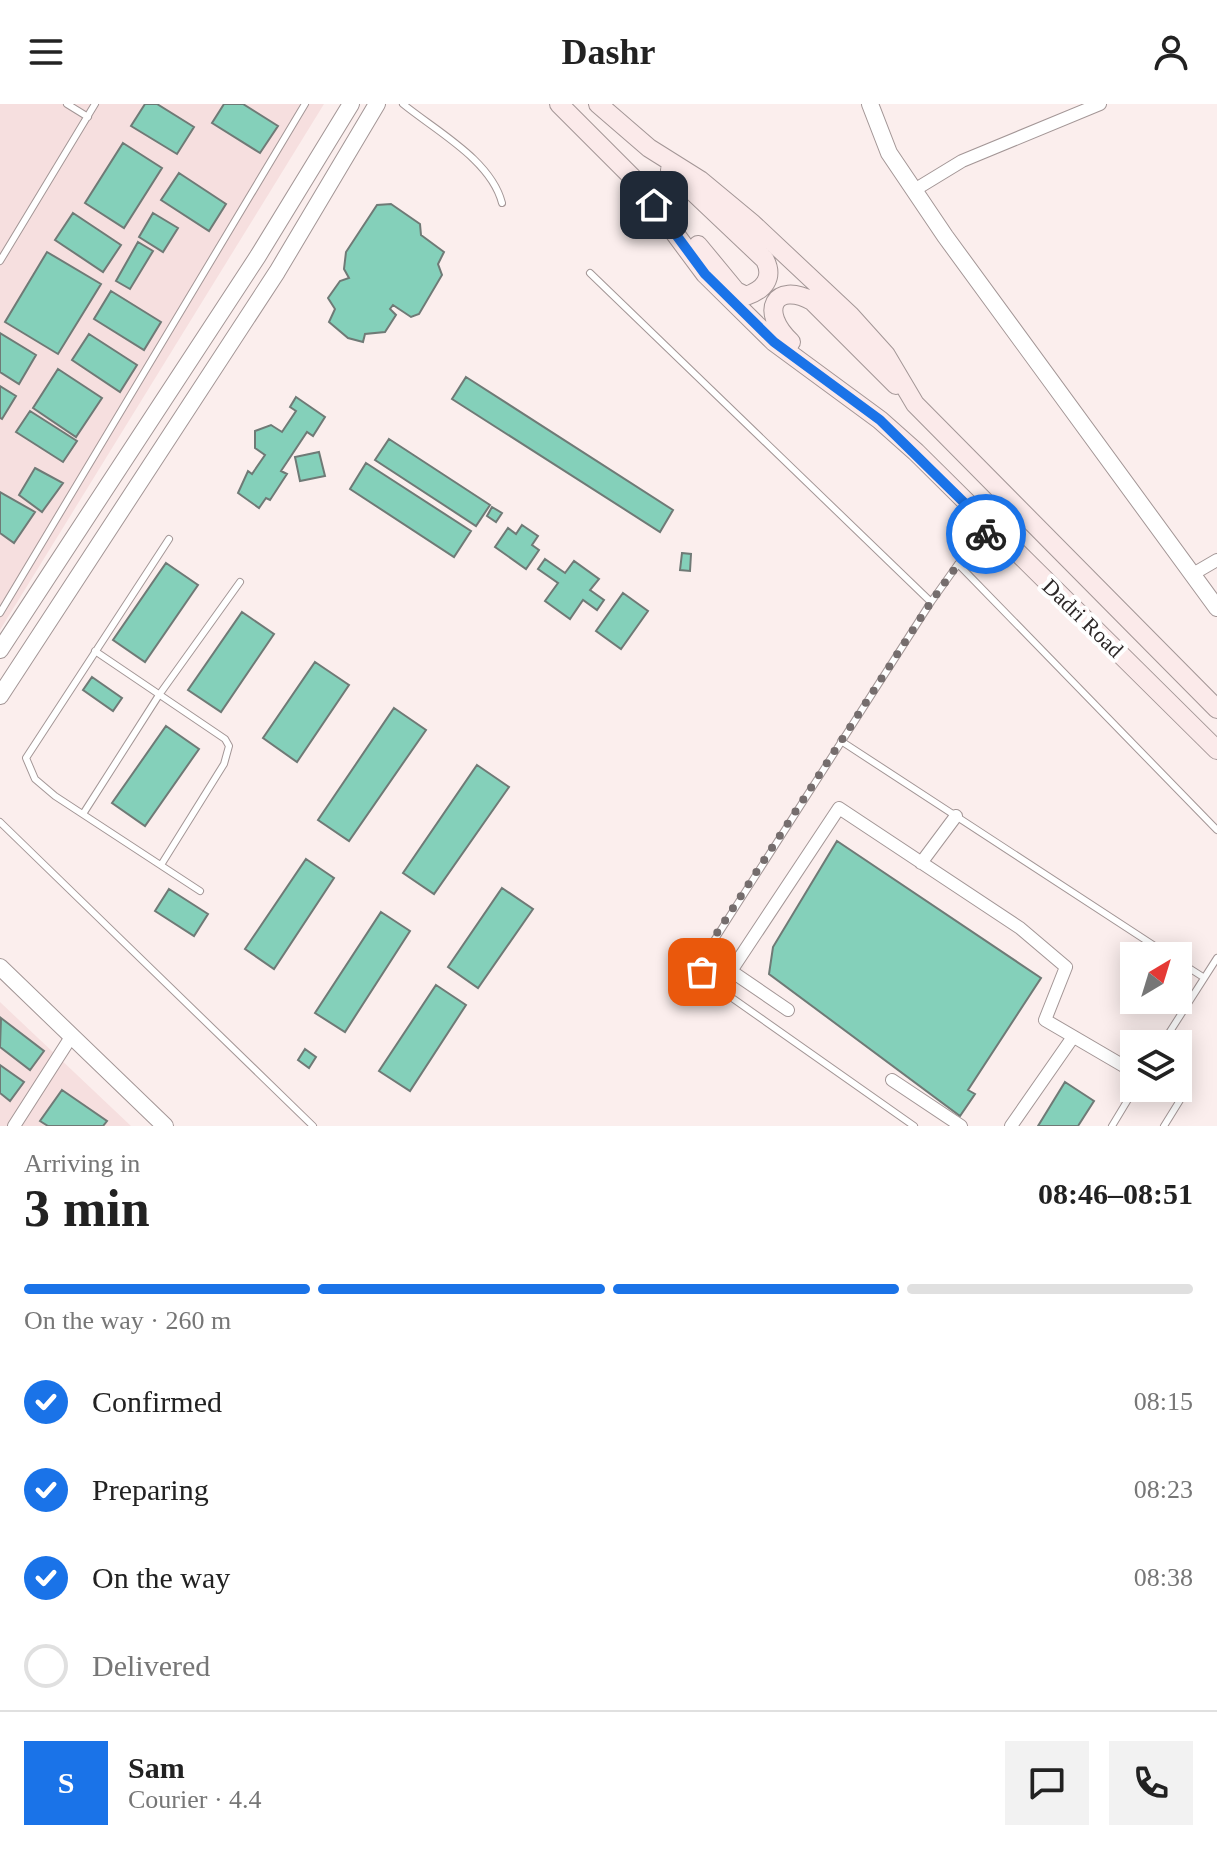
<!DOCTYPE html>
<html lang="en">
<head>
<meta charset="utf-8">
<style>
  :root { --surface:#fff; --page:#f2f2f2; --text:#222; --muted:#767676; --line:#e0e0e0; --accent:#1a73e8 }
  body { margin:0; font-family:"Times New Roman",serif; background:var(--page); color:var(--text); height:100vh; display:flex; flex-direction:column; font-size:30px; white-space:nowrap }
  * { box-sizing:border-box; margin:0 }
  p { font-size:26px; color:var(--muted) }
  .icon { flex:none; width:44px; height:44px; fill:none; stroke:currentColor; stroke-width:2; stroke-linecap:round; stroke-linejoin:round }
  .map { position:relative; height:1022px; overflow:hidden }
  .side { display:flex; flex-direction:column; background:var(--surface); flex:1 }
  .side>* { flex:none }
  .needle { width:52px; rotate:38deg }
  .buttons { position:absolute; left:1120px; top:838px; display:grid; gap:16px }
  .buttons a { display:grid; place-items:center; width:72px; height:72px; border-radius:0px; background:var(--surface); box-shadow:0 4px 20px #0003; font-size:40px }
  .pin { position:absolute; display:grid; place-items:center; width:68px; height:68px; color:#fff; margin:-34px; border-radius:16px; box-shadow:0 4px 12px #0006 }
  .courier { position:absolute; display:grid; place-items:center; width:80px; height:80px; margin:-40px; border:6px solid #1a73e8; border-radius:50%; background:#fff; color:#222; box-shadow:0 2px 10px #0007 }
  .overview em { font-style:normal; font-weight:700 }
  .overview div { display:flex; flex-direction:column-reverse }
  .overview { display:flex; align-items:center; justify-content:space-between; height:136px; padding:0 24px }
  h1 { font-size:52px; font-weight:700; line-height:60px }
  .bar { display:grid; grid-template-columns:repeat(4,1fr); gap:12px 8px; align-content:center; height:96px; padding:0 24px }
  .bar i { height:10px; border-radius:6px; background:var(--line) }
  .bar .active { background:var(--accent) }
  .bar p { grid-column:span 4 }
  .line { display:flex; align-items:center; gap:20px; padding:0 24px; border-top:2px solid var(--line) }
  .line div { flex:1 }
  .round { display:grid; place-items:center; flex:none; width:84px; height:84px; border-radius:0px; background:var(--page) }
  ol { padding:0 24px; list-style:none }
  li { display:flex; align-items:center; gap:24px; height:88px }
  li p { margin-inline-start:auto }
  li .icon { padding:8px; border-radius:50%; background:var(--accent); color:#fff; stroke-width:4 }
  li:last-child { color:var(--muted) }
  li i { width:44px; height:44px; border:4px solid var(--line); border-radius:50% }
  header { display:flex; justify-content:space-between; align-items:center; height:104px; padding:0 24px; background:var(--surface); font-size:36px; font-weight:700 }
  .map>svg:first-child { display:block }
</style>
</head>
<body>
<header><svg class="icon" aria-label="menu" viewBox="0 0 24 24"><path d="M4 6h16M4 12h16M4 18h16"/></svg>Dashr<svg class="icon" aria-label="person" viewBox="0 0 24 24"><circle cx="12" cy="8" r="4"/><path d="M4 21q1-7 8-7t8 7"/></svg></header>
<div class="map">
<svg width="1217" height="1022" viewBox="0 0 1217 1022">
  <rect width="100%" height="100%" fill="#fbeeed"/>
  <path fill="#f6dfdf" d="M0 0H324L0 526Z
    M0 898 131 1022H0Z"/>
  <path fill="#84d0ba" stroke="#6f7a76" stroke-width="2" d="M145 0H157L194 23 177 50 131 22Z
    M224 0H243L278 22 260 49 212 19Z
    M123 39 162 64 124 124 85 99Z
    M179 69 226 100 209 127 161 96Z
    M391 100 420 120 421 131 444 148 438 160 442 171 419 210 411 213 393 201 390 205 396 211 385 228 365 230 363 238 348 234 329 218 335 205 328 194 340 177 349 174 344 165 346 148 377 101Z
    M73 109 121 141 103 168 55 136Z
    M153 109 178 124 163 148 139 133Z
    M138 138 153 147 130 185 116 177Z
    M47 148 101 180 58 250 5 218Z
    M111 187 161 218 144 246 94 215Z
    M0 229 36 251 19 280 0 268Z
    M89 230 137 261 120 288 72 256Z
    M58 265 102 294 76 333 33 304Z
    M466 273 673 406 660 428 452 295Z
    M0 282 16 292 2 315 0 314Z
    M296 293 325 313 313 332 307 328 281 367 287 370 270 396 266 394 259 404 238 389 248 367 252 370 265 351 255 344V327L271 321 282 328 296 307 290 303Z
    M30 307 77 337 63 358 16 328Z
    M389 335 490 401 476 422 375 356Z
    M319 348 325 372 300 377 295 353Z
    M366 359 471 427 454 453 350 385Z
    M35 364 63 379 42 408 19 391Z
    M0 388 35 408 14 439 0 429Z
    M492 403 502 409 496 418 487 412Z
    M522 421 538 432 532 441 539 446 526 465 495 443 508 424 516 430Z
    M682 449 691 450 690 467 680 466Z
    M545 455 565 469 574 457 599 475 590 486 604 496 597 506 583 496 570 515 545 497 558 479 538 465Z
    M166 459 198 481 145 558 113 536Z
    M623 489 648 507 621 545 596 527Z
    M242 508 274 530 221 608 188 586Z
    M315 558 349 581 297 658 263 634Z
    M92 573 122 594 113 607 83 586Z
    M394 604 426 626 349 737 318 716Z
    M166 622 199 645 145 722 112 699Z
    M477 661 509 683 434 790 403 769Z
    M837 737 1041 874 968 986 975 990 960 1012 769 870 773 843Z
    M306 755 334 774 274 865 245 845Z
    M502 784 533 805 478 884 448 863Z
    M169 785 208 810 194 832 155 807Z
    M381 808 410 827 345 928 315 909Z
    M436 881 466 901 410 987 379 967Z
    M1 914 44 947 30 966 0 943Z
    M305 945 316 953 309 964 298 956Z
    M0 961 24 978 10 997 0 989Z
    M1065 978 1094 997 1078 1022H1038Z
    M62 986 107 1017 103 1022H48L40 1017Z"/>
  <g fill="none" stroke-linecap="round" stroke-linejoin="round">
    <g stroke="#a39696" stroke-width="8">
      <path id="service" d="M67 0 88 13
        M403 0C436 27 491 56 502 99
        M0 157 95 0
        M590 169 931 498
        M169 435 26 654 35 675 55 692 200 787
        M958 460 1217 726
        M0 509 305 0
        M95 547 225 635 229 642 224 660 161 761
        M841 637 1170 852
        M83 710 159 591 240 478
        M0 718 313 1022
        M1178 857 1203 873
        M1162 940 1217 854
        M914 1022 708 877 702 868 701 857 931 498 958 460 991 425
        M1112 1022 1135 984
        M1164 1022 1182 993"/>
    </g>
    <g stroke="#a39696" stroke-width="14">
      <path id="minor" d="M916 85 962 57 1100 0
        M1193 470 1217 456
        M921 759 956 712
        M788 906 731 867 839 704 1020 824 1066 863 1045 916 1134 968
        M892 976 961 1022
        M14 1022 71 933
        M1011 1022 1073 933"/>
    </g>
    <g stroke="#a39696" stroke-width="18">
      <path id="tertiary" d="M870 0 889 49 945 132 1217 504
        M0 546 258 152 351 0
        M0 592 277 168 377 0
        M0 863 165 1022"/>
    </g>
    <g stroke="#a39696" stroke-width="20">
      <path id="secondary" d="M559 0 636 77 705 170 774 238 880 316 916 348 1217 646
        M598 0 649 44 700 76 753 120 850 211 886 251 915 300 1217 605
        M670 66 765 156C774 174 764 186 746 192L736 187 698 141
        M791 238C758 207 775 177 812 197L896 281"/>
    </g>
    <use href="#service" stroke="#fff" stroke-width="6"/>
    <use href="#minor" stroke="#fff" stroke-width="12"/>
    <use href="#tertiary" stroke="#fff" stroke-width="16"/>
    <use href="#secondary" stroke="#fbeaea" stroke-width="18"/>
  </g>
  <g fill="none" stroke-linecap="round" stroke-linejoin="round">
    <path stroke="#756d6d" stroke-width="8" stroke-dasharray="0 14.4" d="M702 868 706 846 931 498 958 460 986 430"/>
    <path stroke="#1a73e8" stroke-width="10" d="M654 101 705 170 774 238 880 316 991 425 986 430"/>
  </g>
  <g text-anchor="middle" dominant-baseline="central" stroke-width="8" stroke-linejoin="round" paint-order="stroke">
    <g font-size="22" fill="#2d2828" stroke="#fff">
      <text transform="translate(1083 514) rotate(44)">Dadri Road</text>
    </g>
  </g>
</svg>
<div class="buttons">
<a><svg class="needle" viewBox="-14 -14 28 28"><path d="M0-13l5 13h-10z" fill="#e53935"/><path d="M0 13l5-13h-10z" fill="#767676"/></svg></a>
<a><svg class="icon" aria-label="layers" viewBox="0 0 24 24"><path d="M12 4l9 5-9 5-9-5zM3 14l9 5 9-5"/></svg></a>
</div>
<div class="pin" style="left:702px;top:868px;background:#ea580c"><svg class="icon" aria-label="bag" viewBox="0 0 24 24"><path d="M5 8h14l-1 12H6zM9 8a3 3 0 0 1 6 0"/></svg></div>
<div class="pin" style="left:654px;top:101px;background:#1f2937"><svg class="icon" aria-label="home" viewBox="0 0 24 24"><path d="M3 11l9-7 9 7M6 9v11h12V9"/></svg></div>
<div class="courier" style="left:986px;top:430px"><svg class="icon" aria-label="bike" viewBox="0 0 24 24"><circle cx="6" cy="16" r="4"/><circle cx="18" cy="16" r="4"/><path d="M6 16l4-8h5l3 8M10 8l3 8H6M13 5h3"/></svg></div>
</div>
<section class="side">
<div class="overview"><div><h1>3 min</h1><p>Arriving in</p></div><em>08:46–08:51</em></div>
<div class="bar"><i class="active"></i><i class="active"></i><i class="active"></i><i></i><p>On the way · 260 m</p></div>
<ol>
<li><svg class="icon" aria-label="check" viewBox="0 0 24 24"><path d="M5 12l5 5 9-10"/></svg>Confirmed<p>08:15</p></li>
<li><svg class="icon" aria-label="check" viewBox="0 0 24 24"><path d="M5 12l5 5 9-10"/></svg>Preparing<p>08:23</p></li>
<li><svg class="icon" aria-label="check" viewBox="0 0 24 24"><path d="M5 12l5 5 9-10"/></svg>On the way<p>08:38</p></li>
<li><i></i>Delivered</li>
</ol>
<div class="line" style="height:144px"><b class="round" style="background:var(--accent);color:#fff">S</b><div><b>Sam</b><p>Courier · 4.4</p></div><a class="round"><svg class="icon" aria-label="chat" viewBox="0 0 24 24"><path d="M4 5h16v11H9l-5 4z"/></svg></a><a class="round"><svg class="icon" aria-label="phone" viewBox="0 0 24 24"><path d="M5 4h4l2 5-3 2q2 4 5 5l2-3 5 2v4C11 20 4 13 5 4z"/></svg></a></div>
</section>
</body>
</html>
